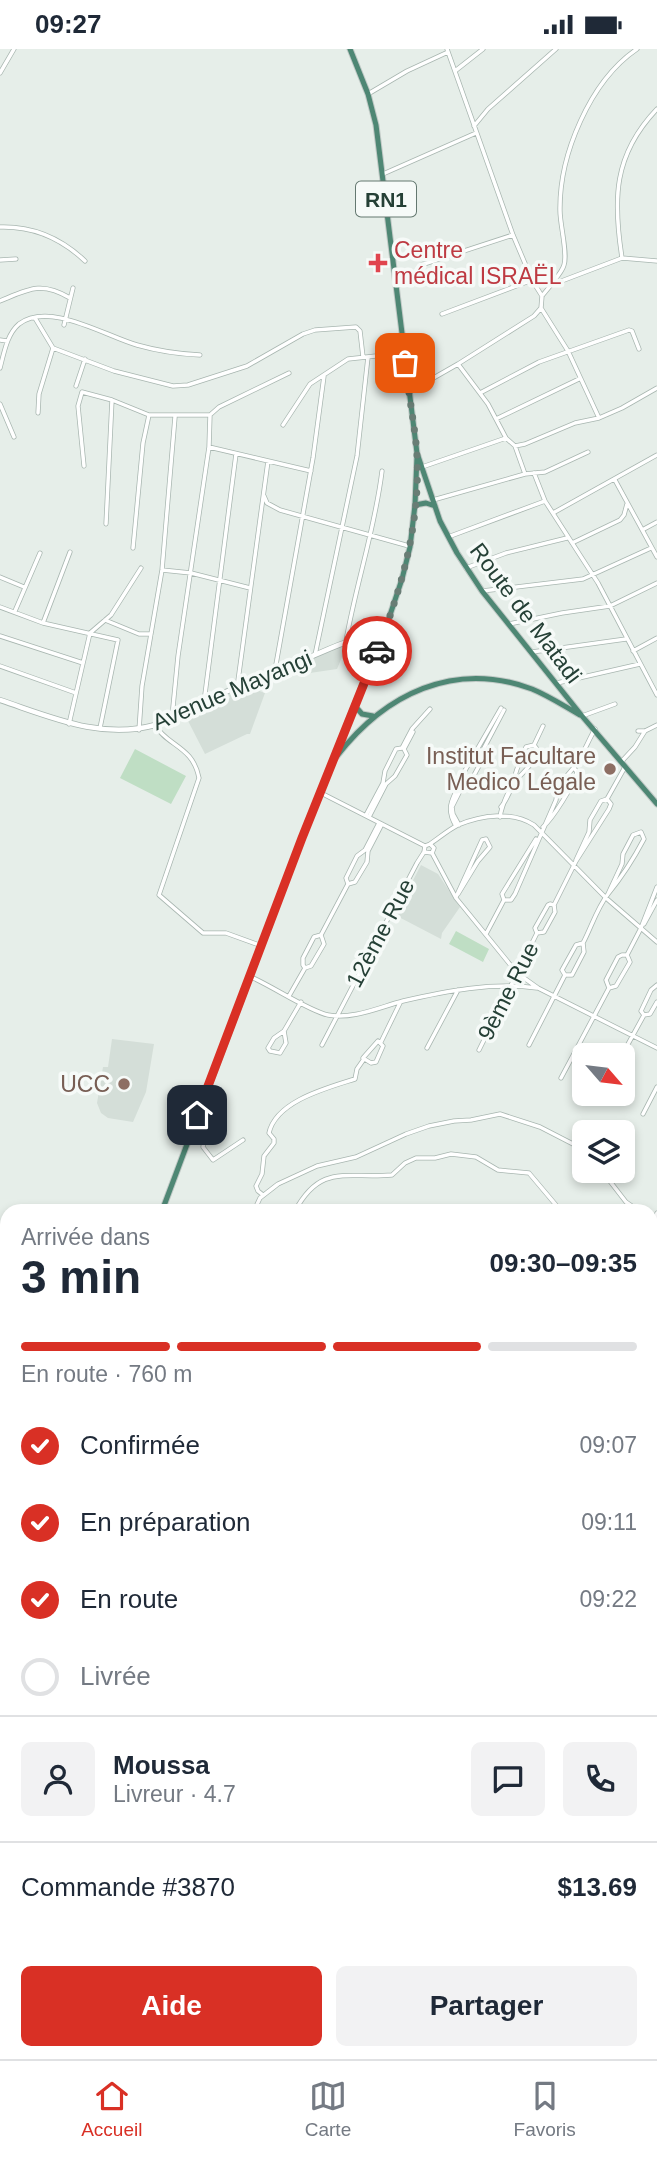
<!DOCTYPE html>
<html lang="fr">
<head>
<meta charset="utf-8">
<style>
  :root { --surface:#fff; --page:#f2f2f3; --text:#1f2937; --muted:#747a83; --line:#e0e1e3; --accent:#d93025 }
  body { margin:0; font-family:Arial,sans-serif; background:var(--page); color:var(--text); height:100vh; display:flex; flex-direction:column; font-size:26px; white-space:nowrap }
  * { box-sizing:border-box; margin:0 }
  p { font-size:23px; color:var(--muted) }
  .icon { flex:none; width:38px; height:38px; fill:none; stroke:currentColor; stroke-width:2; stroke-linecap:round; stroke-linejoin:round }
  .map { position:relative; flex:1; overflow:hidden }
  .panel { position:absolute; left:0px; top:1155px; width:658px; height:856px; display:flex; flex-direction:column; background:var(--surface); border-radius:21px 21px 0 0; box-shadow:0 4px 10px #0003 }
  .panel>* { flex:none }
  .needle { width:46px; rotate:118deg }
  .buttons { position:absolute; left:572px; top:994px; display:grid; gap:14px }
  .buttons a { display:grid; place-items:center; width:63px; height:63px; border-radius:10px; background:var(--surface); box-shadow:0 4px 10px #0003; font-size:35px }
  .pin { position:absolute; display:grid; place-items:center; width:60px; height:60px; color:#fff; margin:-30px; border-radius:14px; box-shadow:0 4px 10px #0006 }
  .courier { position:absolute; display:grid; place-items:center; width:70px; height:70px; margin:-35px; border:5px solid #d93025; border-radius:50%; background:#fff; color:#222; box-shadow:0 2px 9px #0007 }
  .summary em { font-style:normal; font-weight:700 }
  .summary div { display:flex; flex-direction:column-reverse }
  .summary { display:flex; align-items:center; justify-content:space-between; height:119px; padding:0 21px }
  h1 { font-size:46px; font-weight:700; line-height:52px }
  .bar { display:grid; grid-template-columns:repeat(4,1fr); gap:10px 7px; align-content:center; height:84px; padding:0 21px }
  .bar i { height:9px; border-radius:5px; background:var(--line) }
  .bar .current { background:var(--accent) }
  .bar p { grid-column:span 4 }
  .line { display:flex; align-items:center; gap:18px; padding:0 21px; border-top:2px solid var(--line) }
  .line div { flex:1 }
  .round { display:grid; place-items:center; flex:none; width:74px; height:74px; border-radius:10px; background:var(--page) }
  ol { padding:0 21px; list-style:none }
  li { display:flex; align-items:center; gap:21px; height:77px }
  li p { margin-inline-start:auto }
  li .icon { padding:7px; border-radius:50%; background:var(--accent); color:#fff; stroke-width:4 }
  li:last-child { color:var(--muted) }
  li i { width:38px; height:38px; border:4px solid var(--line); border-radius:50% }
  .cta { display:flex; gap:14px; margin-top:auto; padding:14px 21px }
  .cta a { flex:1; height:80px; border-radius:10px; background:var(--accent); color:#fff; font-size:28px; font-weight:700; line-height:80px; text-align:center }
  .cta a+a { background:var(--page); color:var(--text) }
  .status { display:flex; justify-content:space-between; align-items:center; height:49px; padding:0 35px; background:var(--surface); direction:ltr }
  .status svg { height:19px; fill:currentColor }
  .tabs { display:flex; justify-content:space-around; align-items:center; height:98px; border-top:2px solid var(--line); background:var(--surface); font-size:19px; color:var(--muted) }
  .tabs a { display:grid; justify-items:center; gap:4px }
  .tabs .current { color:var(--accent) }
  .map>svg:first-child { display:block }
</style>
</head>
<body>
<div class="status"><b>09:27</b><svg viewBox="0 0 49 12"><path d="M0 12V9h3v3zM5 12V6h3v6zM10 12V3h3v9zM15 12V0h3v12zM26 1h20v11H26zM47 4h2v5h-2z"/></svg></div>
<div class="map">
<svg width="657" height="2010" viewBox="0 0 657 2010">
  <rect width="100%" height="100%" fill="#e6eee9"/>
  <path fill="#d4ded8" d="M375 589 372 598 342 608 337 620 276 629 278 622 347 594Z
    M247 637 249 642 254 640 265 644 250 685H247L205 705 186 668 230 649 228 645Z
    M421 816 438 825 460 858 442 884 441 890 395 866Z
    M112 990 154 995 146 1043 133 1073 108 1069 101 1064 97 1054 103 1018H108Z"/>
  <path fill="#bfdec4" d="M135 700 186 727 171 755 120 729Z
    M456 882 489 900 483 913 449 895Z"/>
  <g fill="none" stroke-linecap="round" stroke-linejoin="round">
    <path stroke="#90ced1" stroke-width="2" d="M651 1476 657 1482
      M651 1973 657 1980
      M416 2010 427 2004"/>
    <g stroke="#a8b6b0" stroke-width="5">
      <path id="minor" d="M447 0 513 186 532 231 542 247
        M455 22 483 0
        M0 24 14 0
        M368 45 407 22 448 3
        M474 77 488 60 556 0
        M383 125 476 84
        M0 178C33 177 61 189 85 212
        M622 209 657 212
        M0 211 16 210
        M421 216 513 186
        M552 234C556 229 562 223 564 216 568 205 560 176 560 162 559 106 590 32 637 0
        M0 252C29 240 41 232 70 249
        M541 259 568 302 599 369
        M442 265 532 231
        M35 269 53 299
        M64 276 73 239
        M0 291 7 292
        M458 315 488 355 506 389 515 397 525 425
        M0 319C4 304 7 285 19 275 50 252 105 287 137 296 158 302 178 305 200 306
        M76 337 85 310
        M409 343 458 315 534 267 541 259 542 247 551 236 622 209C613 151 613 106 657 60
        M480 344 539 313 629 281 632 282 639 300
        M0 355 14 388
        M38 364 39 345 53 299 114 322 173 337 188 336 247 317 303 285 315 281 356 278 360 282 363 308
        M496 370 579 330
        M283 376 310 335 348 310 404 304
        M515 397 525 395 575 374 599 369 622 359 657 339
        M209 398 311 422
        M84 417 78 357 82 343 112 351 149 366H210L219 358 289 324
        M422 418 506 389
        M534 424 545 452 598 534 657 646
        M615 431 657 508
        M264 447 267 454 280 461 409 497
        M433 451 525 425 545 423 588 403
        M553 464 657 406
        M106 475 112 351
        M644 480 657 473
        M448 488 545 452
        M572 494 620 471 624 466 627 455
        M133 499 143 394 149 366
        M466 519 506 504 567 489
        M162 521 191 524 250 539
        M0 528 24 538
        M482 542 583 530 651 499
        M0 558 43 574 118 591 100 679
        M15 562 40 504
        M105 571 139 585H151
        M43 574 70 503
        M509 575 562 564 610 557 657 534
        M0 587 83 614
        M346 592C356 535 375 480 382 422
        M633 602 657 589
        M532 603 626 590
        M315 606 357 407 368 308
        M0 617 76 644
        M275 621 313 409 324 327
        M557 634 640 615
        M237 639 268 412
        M204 653 236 405
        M582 667 615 655
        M172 668 178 607 209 398 210 366
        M69 675 90 584 111 566 141 519
        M155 676C167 697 193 697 199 729L159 846 203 884H226L262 897
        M139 681 142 637 162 521 175 368
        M638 682H645L657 676
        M622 712 635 698 645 682
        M321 744 425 797 430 795 434 799 432 804 424 803 425 797
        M501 758C508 750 511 736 519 728 527 720 535 712 537 700L534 696 543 677
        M366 766 383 734 385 722 396 700 402 699 412 680 430 660
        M369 768 386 735 395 727 407 706 404 700 413 683
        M500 768C502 753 509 744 514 730 517 719 520 710 526 698L534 696
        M459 776 453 765 452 758 466 730 473 728 486 704 484 699 504 661
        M456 777C444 758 454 747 463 729V725L501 659
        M543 778C553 769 574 736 577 723L574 719
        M430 795C439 789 448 781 458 776 482 766 512 762 534 776L606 849 657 893
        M432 804 456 849 517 924 538 939 657 999
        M576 811 589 783 590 771 601 752 607 750 625 718
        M348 835 355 833 367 813 368 802 382 775
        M456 848 482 791 486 790 490 798 478 812 458 845
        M504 851H511L515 845 556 751C557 735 567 727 575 717 583 706 588 692 595 680
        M550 855 554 856 555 863 544 883 537 884 535 879 548 856Z
        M554 856 576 812 609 760 611 755 607 750
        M644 875 657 851
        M486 885 504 851 502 845 536 790
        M321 886 348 835 346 829 357 807 365 801 379 774
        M583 894C591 879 597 859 608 845 621 829 634 809 644 790L641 783 633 786 623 805 622 815 608 845
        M583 894 584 903 572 926H565L562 921 576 896Z
        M622 906H627L630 913 616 937 609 939 606 931 618 908Z
        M627 906 641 879 657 838
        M251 928C272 937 309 962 328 966 352 971 380 958 403 952 446 942 492 933 537 939
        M289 947 305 919 311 917 324 895 321 886 314 888 303 909V916L305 919
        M644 966 641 962 651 941 657 936
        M644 966 650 965 657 953
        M284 982 286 994 280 1004 270 1002 268 999 274 989 284 982 301 953
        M378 992 383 997 376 1013 371 1014 363 1009Z
        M381 993 400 954
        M322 996 417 814 424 803
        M529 996 565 926
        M427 999 458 941
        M479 1001 537 884
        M622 1006 644 966
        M561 1029 609 939
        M643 1065 657 1038
        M197 1066 207 1072 203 1098 213 1111 243 1091
        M602 1122 626 1153 639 1162
        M263 1146 258 1142 256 1137 262 1125 264 1107 274 1094V1090L269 1084C276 1052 327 1039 355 1030L357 1020 364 1010
        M254 1162 260 1149 278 1135 317 1117 356 1108 406 1085 429 1077 454 1072 471 1071 500 1065 540 1078 573 1095 584 1104
        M295 1162C321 1114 346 1130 392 1126L405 1114 416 1109H435L451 1105 476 1108 498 1121 529 1124 561 1162
        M655 1170 657 1164
        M651 1196 657 1198
        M651 1249 657 1250
        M651 1289H657
        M651 1334 657 1335
        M0 1341 7 1354
        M651 1386 657 1389
        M0 1426 7 1410
        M0 1471 7 1459
        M651 1508 657 1503
        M0 1537 7 1528
        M651 1546 657 1572
        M651 1584 657 1583
        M0 1605 7 1608
        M0 1621 7 1618
        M0 1663 7 1660
        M0 1703 7 1701
        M651 1725 657 1716
        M0 1745 7 1742
        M651 1786 657 1778
        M0 1792 7 1789
        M651 1843 657 1836
        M651 1877 657 1881
        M657 1927 651 1934 657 1941
        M139 2004 144 2010
        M201 2004 211 2010
        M124 2010 135 2004
        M237 2010 241 2004
        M275 2010 277 2004"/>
    </g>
    <g stroke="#a8b6b0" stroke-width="6">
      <path id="tertiary" d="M0 651C51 668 101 691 155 676 206 651 258 628 310 608 334 598 356 586 383 587
        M0 1838H7"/>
    </g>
    <g stroke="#c2cac7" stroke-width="7">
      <path id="trunk" d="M350 0 368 45 376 76 417 404 440 472 457 504 482 542 582 667 657 755
        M415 456 426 454 435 457
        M355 657 362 665 373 667
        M337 707C385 645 454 611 532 640 549 647 564 657 580 666
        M162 1162 302 789 388 572 402 530 410 498 415 456 417 407
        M68 2004 72 2010"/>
    </g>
    <use href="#minor" stroke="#fff" stroke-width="3.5"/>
    <use href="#tertiary" stroke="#fff" stroke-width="4.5"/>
    <use href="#trunk" stroke="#4e8774" stroke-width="5"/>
  </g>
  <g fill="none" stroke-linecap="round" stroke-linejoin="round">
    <path stroke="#697d75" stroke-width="7" stroke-dasharray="0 12.6" d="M377 602C403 536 423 465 416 394 413 367 408 341 405 314"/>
    <path stroke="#d93025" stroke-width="9" d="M197 1066 302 789 377 602"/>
  </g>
  <path fill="#e0444e" stroke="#f6faf8" stroke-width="2.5" d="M374.5 203.5h7v7h7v7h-7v7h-7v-7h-7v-7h7z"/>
  <g fill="#8d6e63" stroke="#f6faf8" stroke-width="2.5">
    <circle cx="610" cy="720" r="7"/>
    <circle cx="124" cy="1035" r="7"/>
  </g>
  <g text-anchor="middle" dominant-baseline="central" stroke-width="7" stroke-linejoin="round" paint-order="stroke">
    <rect fill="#f6faf8" stroke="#647870" stroke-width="2" x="356" y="132.5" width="60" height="35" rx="5"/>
    <g font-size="21" font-weight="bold" fill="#254036">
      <text x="386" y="150">RN1</text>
    </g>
    <g font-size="23" fill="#be3a42" stroke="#f6faf8" text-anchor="start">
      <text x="394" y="201">Centre<tspan x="394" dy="26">médical ISRAËL</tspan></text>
    </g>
    <g font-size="23" fill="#254036" stroke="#f6faf8">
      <text transform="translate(526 564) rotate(53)">Route de Matadi</text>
      <text transform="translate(232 641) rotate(-23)">Avenue Mayangi</text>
      <text transform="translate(380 884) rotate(-62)">12ème Rue</text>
      <text transform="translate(508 942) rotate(-63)">9ème Rue</text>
    </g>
    <g font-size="23" fill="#785e54" stroke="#f6faf8" text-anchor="end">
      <text x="596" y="707">Institut Facultare<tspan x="596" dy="26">Medico Légale</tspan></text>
      <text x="110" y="1035">UCC</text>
    </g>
  </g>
</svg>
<div class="buttons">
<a><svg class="needle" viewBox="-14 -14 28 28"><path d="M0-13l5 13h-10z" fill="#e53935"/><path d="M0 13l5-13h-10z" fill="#747a83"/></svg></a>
<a><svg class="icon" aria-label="layers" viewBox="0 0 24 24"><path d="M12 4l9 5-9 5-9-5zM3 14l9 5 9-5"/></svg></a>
</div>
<div class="pin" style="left:405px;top:314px;background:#ea580c"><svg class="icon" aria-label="bag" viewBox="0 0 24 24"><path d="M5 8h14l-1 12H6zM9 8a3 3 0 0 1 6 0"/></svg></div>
<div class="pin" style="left:197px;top:1066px;background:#1f2937"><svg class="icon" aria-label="home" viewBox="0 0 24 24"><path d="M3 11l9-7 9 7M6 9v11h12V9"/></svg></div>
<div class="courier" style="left:377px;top:602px"><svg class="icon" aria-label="car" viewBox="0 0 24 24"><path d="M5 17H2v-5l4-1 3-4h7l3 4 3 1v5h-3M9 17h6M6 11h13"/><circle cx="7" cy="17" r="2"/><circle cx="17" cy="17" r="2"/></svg></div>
<section class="panel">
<div class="summary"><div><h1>3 min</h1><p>Arrivée dans</p></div><em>09:30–09:35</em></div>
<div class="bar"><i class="current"></i><i class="current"></i><i class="current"></i><i></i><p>En route · 760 m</p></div>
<ol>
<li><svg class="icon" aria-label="check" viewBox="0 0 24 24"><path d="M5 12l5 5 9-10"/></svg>Confirmée<p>09:07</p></li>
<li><svg class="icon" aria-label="check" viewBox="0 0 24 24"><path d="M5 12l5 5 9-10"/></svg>En préparation<p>09:11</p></li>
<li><svg class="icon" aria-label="check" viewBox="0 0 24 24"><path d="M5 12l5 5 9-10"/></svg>En route<p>09:22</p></li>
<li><i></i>Livrée</li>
</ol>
<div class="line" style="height:126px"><a class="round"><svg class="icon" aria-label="person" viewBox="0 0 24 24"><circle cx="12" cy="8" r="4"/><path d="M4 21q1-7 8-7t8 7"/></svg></a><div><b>Moussa</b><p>Livreur · 4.7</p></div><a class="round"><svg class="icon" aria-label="chat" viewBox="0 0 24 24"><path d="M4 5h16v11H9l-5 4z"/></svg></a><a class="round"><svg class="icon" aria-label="phone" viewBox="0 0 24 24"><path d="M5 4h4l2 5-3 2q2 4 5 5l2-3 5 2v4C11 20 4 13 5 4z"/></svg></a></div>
<div class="line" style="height:91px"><div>Commande #3870</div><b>$13.69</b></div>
<div class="cta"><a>Aide</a><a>Partager</a></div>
</section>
</div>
<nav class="tabs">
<a class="current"><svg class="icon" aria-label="home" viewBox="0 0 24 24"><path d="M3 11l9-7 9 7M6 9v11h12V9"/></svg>Accueil</a>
<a><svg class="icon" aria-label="map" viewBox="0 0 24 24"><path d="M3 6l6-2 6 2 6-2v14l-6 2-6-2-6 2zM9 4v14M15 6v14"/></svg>Carte</a>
<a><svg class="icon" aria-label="saved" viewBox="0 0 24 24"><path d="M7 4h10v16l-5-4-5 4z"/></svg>Favoris</a>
</nav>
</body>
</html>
